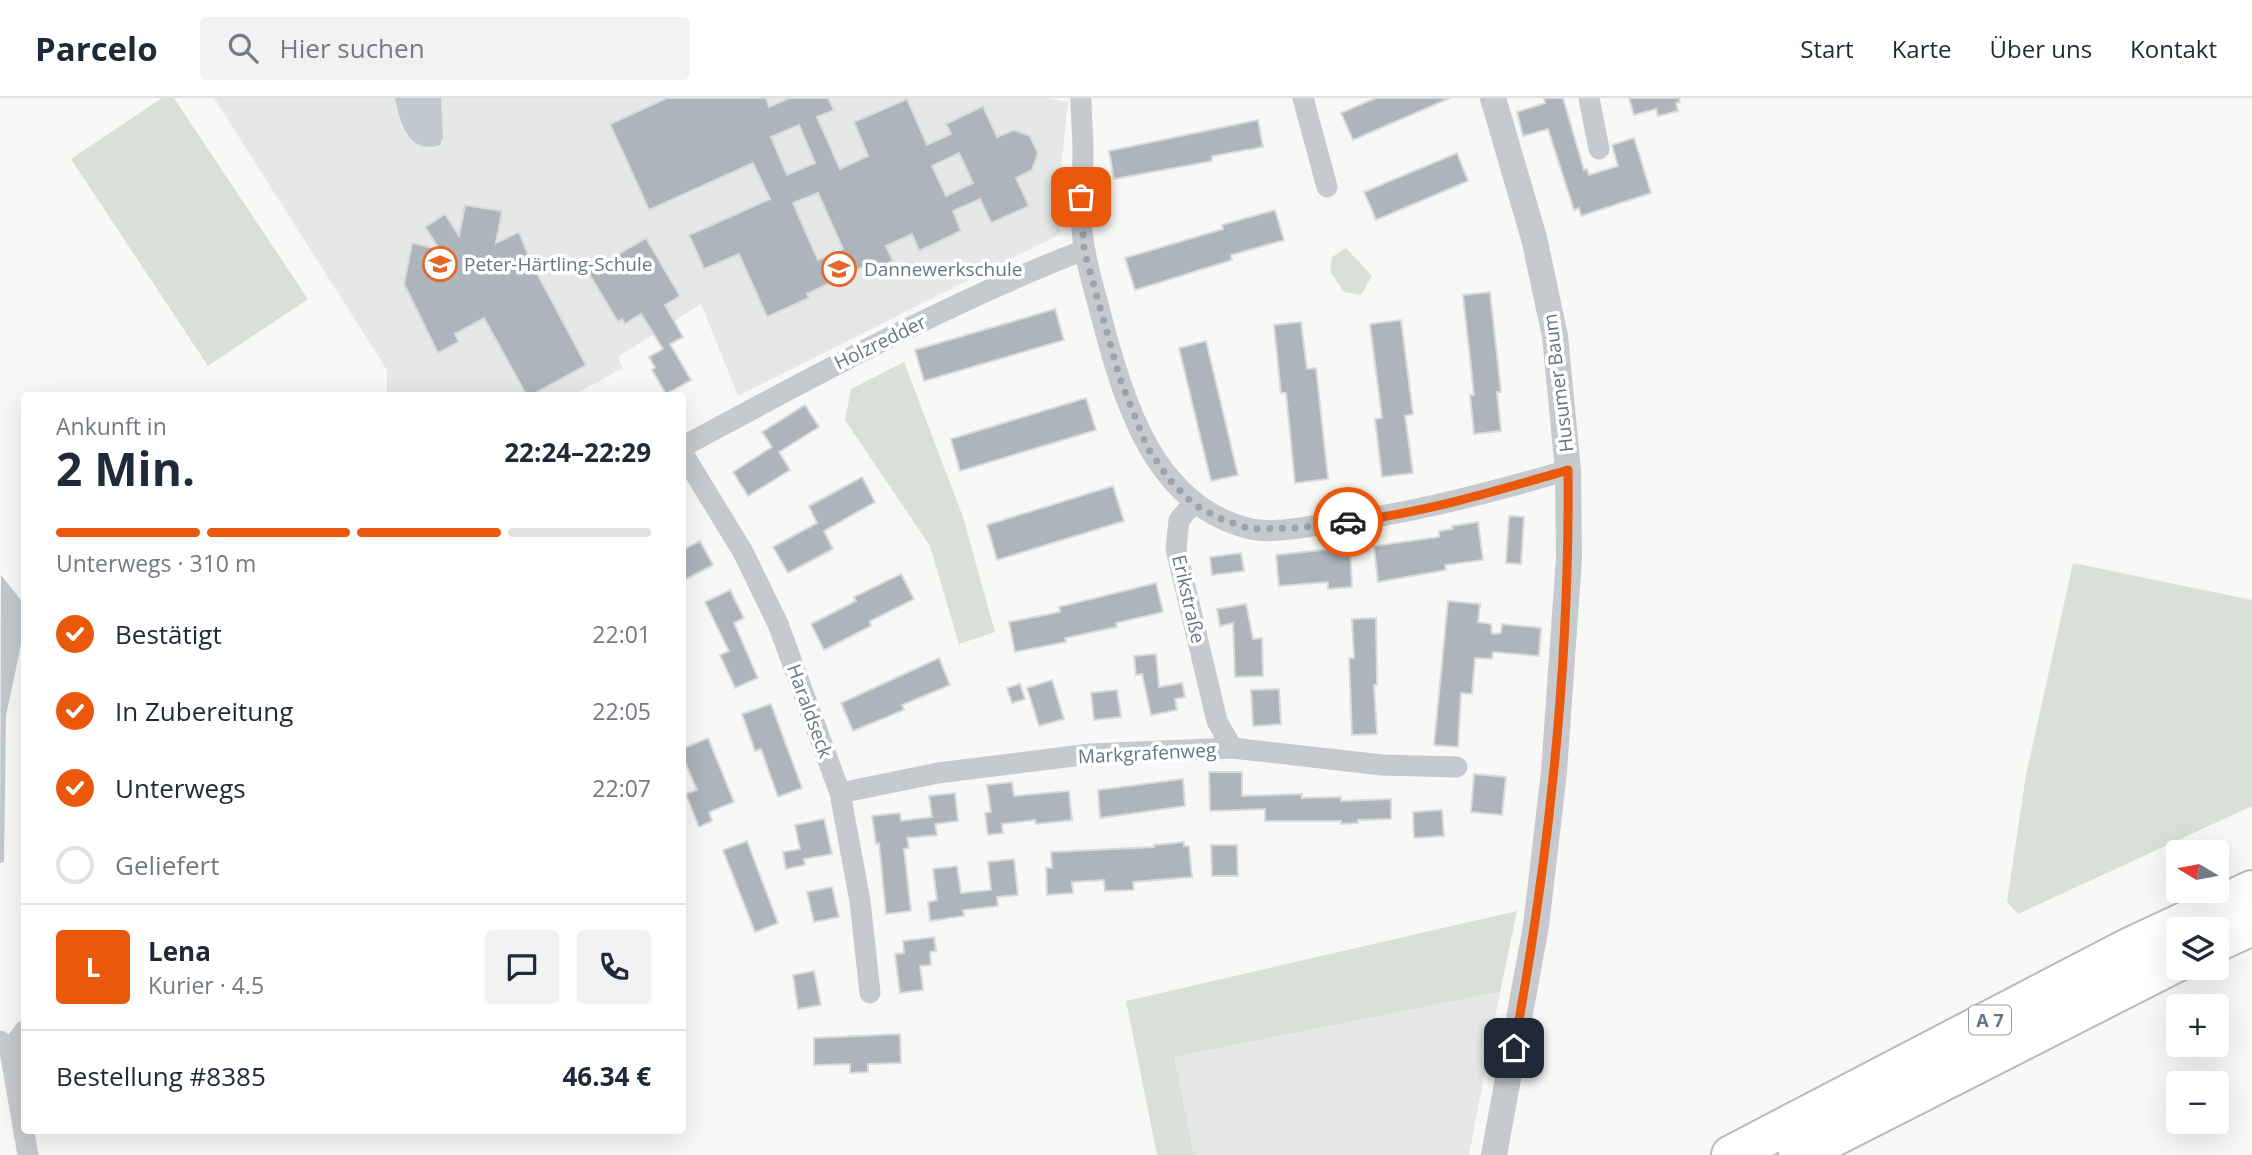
<!DOCTYPE html>
<html lang="de">
<head>
<meta charset="utf-8">
<style>
  :root { --surface:#fff; --page:#f2f2f3; --text:#1f2937; --muted:#747a83; --line:#e0e1e3; --accent:#ea580c }
  body { margin:0; font-family:"Open Sans",sans-serif; background:var(--page); color:var(--text); height:100vh; display:flex; flex-direction:column; font-size:26px; white-space:nowrap }
  * { box-sizing:border-box; margin:0 }
  p { font-size:23px; color:var(--muted) }
  .icon { flex:none; width:38px; height:38px; fill:none; stroke:currentColor; stroke-width:2; stroke-linecap:round; stroke-linejoin:round }
  .map { position:relative; flex:1; overflow:hidden }
  .sheet { position:absolute; left:21px; top:294px; width:665px; height:742px; display:flex; flex-direction:column; background:var(--surface); border-radius:7px; box-shadow:0 7px 28px #0002 }
  .sheet>* { flex:none }
  .needle { width:46px; rotate:280deg }
  .tools { position:absolute; left:2166px; top:742px; display:grid; gap:14px }
  .tools a { display:grid; place-items:center; width:63px; height:63px; border-radius:7px; background:var(--surface); box-shadow:0 7px 28px #0002; font-size:35px }
  .pin { position:absolute; display:grid; place-items:center; width:60px; height:60px; color:#fff; margin:-30px; border-radius:14px; box-shadow:0 4px 10px #0006 }
  .courier { position:absolute; display:grid; place-items:center; width:70px; height:70px; margin:-35px; border:5px solid #ea580c; border-radius:50%; background:#fff; color:#222; box-shadow:0 2px 9px #0007 }
  .headline em { font-style:normal; font-weight:700 }
  .headline div { display:flex; flex-direction:column-reverse }
  .headline { display:flex; align-items:center; justify-content:space-between; height:119px; padding:0 35px }
  h1 { font-size:46px; font-weight:700; line-height:52px }
  .bar { display:grid; grid-template-columns:repeat(4,1fr); gap:10px 7px; align-content:center; height:84px; padding:0 35px }
  .bar i { height:9px; border-radius:5px; background:var(--line) }
  .bar .active { background:var(--accent) }
  .bar p { grid-column:span 4 }
  .line { display:flex; align-items:center; gap:18px; padding:0 35px; border-top:2px solid var(--line) }
  .line div { flex:1 }
  .round { display:grid; place-items:center; flex:none; width:74px; height:74px; border-radius:7px; background:var(--page) }
  ol { padding:0 35px; list-style:none }
  li { display:flex; align-items:center; gap:21px; height:77px }
  li p { margin-inline-start:auto }
  li .icon { padding:7px; border-radius:50%; background:var(--accent); color:#fff; stroke-width:4 }
  li:last-child { color:var(--muted) }
  li i { width:38px; height:38px; border:4px solid var(--line); border-radius:50% }
  header { display:flex; align-items:center; gap:42px; box-sizing:border-box; height:98px; padding:0 35px; background:var(--surface); border-bottom:2px solid var(--line) }
  header strong { font-size:33px }
  nav { display:flex; gap:38px; margin-inline-start:auto; font-size:24px }
  .search { width:490px; height:63px; background:var(--page); display:flex; align-items:center; gap:18px; box-sizing:border-box; padding:0 24px; border-radius:7px; color:var(--muted); font-size:26px }
  .map>svg:first-child { display:block }
</style>
</head>
<body>
<header>
<strong>Parcelo</strong>
<div class="search"><svg class="icon" aria-label="search" viewBox="0 0 24 24"><circle cx="10" cy="10" r="6"/><path d="M15 15l6 6"/></svg>Hier suchen</div>
<nav><a>Start</a><a>Karte</a><a>Über uns</a><a>Kontakt</a></nav>
</header>
<div class="map">
<svg width="2252" height="1057" viewBox="0 0 2252 1057">
  <rect width="100%" height="100%" fill="#f8f8f6"/>
  <path fill="#e6e7e7" d="M214 0H1046L1068 4 1059 90 1060 136 738 298 701 206 618 259 623 270 574 297H387V272Z
    M1500 894 1469 1057H1194L1174 959Z"/>
  <path fill="#d9e0d7" d="M162 0H174L308 201 208 268 71 61Z
    M1346 150 1372 178 1361 197 1344 194 1330 173 1332 159Z
    M904 264 963 419 995 534 959 546 930 448 845 322 851 291Z
    M2073 465 2252 502V708L2018 816 2007 804 2026 677Z
    M1517 813 1500 894 1174 959 1194 1057H1157L1126 903Z"/>
  <path fill="#c1c9cf" d="M395 0H441L443 39 440 47C408 57 400 24 395 0Z
    M1 477 24 506V532L6 618 4 764 0 765Z"/>
  <path fill="#adb4bb" stroke="#dadad8" stroke-width="2" fill-rule="evenodd" d="M667 0H766L769 9 789 0H828L834 12 817 19 840 71 868 58 854 24 907 1 927 47 951 36 946 26 983 8 997 39 1014 32 1030 38 1038 55 1032 72 1016 80 1029 108 991 125 980 101 953 113 961 133 919 153 912 136 886 148 893 163 865 175 863 169 807 196 809 200 767 219 739 156 704 171 689 137 770 101 753 65 649 112 610 26ZM799 27 815 65 787 77 771 39ZM959 55 973 85 946 98 932 68ZM818 95 843 151 818 162 793 105Z
    M1376 0H1450L1353 42 1341 15Z
    M1544 0H1563L1584 72 1587 71 1589 77 1618 68 1612 47 1634 40 1651 95 1581 118 1579 110 1574 112 1548 31 1523 38 1517 14 1545 5Z
    M1629 0H1679L1680 4 1676 5 1678 13 1658 18 1656 11 1634 17Z
    M1258 22 1263 49 1212 58V63L1114 81 1109 53Z
    M1457 55 1468 83 1376 122 1364 94Z
    M465 107 502 113 496 145 519 134 531 164 586 267 530 298H527L484 220 455 236 459 244 438 255 404 186 412 145 439 151 425 129 445 116 459 138Z
    M1275 112 1284 142 1231 157 1232 162 1135 192 1125 160 1223 131 1222 127Z
    M646 140 680 198 665 207 683 239 670 246 691 282 666 296 652 272 655 270 649 259 663 251 641 216 625 226 622 221 618 224 588 174Z
    M1490 194 1501 294H1497L1501 333 1474 336 1470 297H1474L1463 197Z
    M1055 211 1064 242 924 283 915 252Z
    M1401 222 1413 316 1405 318 1413 375 1382 379 1375 321 1382 320 1370 226Z
    M1301 224 1307 271 1316 270 1328 381 1295 385 1286 295H1281L1274 227Z
    M1206 243 1238 377 1211 383 1179 250Z
    M1086 300 1096 332 960 373 951 341Z
    M805 307 819 329 779 354 790 372 748 398 733 374 772 349 762 334Z
    M862 379 875 404 824 433 833 451 788 475 773 449 817 425 809 408Z
    M1113 388 1124 423 997 462 987 427Z
    M1509 418 1524 419 1521 466 1506 465Z
    M1478 424 1483 462 1445 467 1446 472 1378 484 1374 448 1439 439V433L1453 431 1452 428Z
    M700 443 713 467 682 483V452Z
    M1350 449 1352 489 1328 491V484L1279 488 1276 457Z
    M1241 455 1244 473 1212 477 1210 459Z
    M901 476 914 501 870 523 871 528 824 552 811 526 856 503 854 499Z
    M1156 485 1163 514 1116 525 1117 529 1065 540 1066 544 1015 554 1009 524 1060 514 1059 509Z
    M730 492 744 520 734 525 758 580 735 590 720 557 729 553 705 504Z
    M1448 503 1480 506 1478 524 1491 526 1492 536 1501 535 1502 526 1541 530 1539 558 1493 554 1492 561 1475 560 1472 596 1461 595 1458 649 1434 647Z
    M1246 506 1253 541 1262 540 1263 578 1235 579 1233 525 1220 528 1217 511Z
    M1376 520 1377 587H1374L1377 636 1352 637 1349 560H1354L1352 521Z
    M1156 556 1159 589 1182 585 1185 599 1175 601 1177 612 1151 617 1142 576 1136 577 1134 558Z
    M939 560 950 587 902 607 904 612 853 633 841 605Z
    M1052 582 1064 621 1039 628 1027 590Z
    M1020 586 1025 601 1012 605 1007 590Z
    M1279 591 1281 626 1253 628 1251 592Z
    M1117 592 1121 619 1094 622 1091 595Z
    M771 606 802 690 778 699 761 651 755 653 742 616Z
    M708 640 734 704 709 714 712 723 699 729 686 696 697 692 682 657V651Z
    M1209 674H1242V698L1302 696V700L1341 699V703L1391 701V721L1358 722V725L1341 726V723H1265V711L1210 713Z
    M1474 676 1506 679 1502 717 1471 714Z
    M1183 681 1185 708 1100 720 1098 692Z
    M1012 684 1014 698 1069 693 1072 722 1036 726 1035 722 1002 726 1003 735 988 737 985 715 991 714 987 687Z
    M955 695 958 723 935 726 937 737 907 740 909 750 904 751 911 813 886 816 879 745 876 746 872 718 900 715 901 723 932 719 929 698Z
    M1442 712 1444 738 1414 740 1413 714Z
    M824 721 832 756 804 761 805 767 786 771 783 754 800 751 795 727Z
    M747 743 778 825 755 834 723 752Z
    M1184 744V748H1189L1192 779 1133 784 1134 792 1105 793 1104 782 1072 784 1073 795 1047 797 1046 770H1052L1051 754 1154 749V747Z
    M1211 747H1237L1238 778H1212Z
    M1014 761 1018 797 997 799 998 808 963 812 964 818 930 823 928 804 937 802 933 771 957 768 961 795 991 792 988 764Z
    M832 789 839 819 814 824 807 794Z
    M934 839 936 853 930 854 931 867 920 868 923 892 900 895 895 856 904 855 903 843Z
    M814 873 821 907 798 911 793 877Z
    M900 936 901 965 868 966V974L850 975V966L814 967V940Z"/>
  <g fill="none" stroke-linecap="round" stroke-linejoin="round">
    <g stroke="#b7babe" stroke-width="42">
      <path id="motorway" d="M2217 844 2252 828
        M1731 1057 2126 851 2252 792
        M1798 1057 2179 863"/>
    </g>
    <path stroke="#c6c9cd" stroke-width="21" d="M1081 0C1081 18 1083 35 1083 53 1083 86 1078 120 1085 153 1089 177 1097 201 1103 225 1125 307 1155 406 1247 430 1269 436 1298 430 1321 427 1405 417 1486 396 1568 372
      M1303 0 1327 89
      M1589 0 1599 51
      M682 349C814 278 945 206 1084 152
      M682 354 743 454 778 526 840 695 860 803 870 895
      M1193 406 1179 422 1176 451 1217 623 1232 650
      M840 695 938 675 1090 656 1232 650 1382 667 1457 669
      M0 943 10 953 28 1057
      M10 953 24 933"/>
    <path stroke="#c6c9cd" stroke-width="26" d="M1493 0 1534 140 1555 238 1568 372 1569 460 1554 674 1536 828 1494 1057"/>
    <use href="#motorway" stroke="#fff" stroke-width="38"/>
  </g>
  <g fill="none" stroke-linecap="round" stroke-linejoin="round">
    <path stroke="#9aa4ae" stroke-width="7" stroke-dasharray="0 12.6" d="M1081 99 1084 152 1120 281 1147 349 1169 381 1193 406 1219 420 1250 431 1296 430 1348 424"/>
    <path stroke="#ea580c" stroke-width="9" d="M1348 424C1423 415 1496 393 1568 372 1570 566 1549 760 1514 950"/>
  </g>
  <defs>
    <g id="school-ring" transform="scale(1.75)"><circle r="9.5" fill="#fff" stroke="#e66828" stroke-width="1.5"/><path d="M0-5L7-2L0 1L-7-2ZM-4 1L0 2.5L4 1V4Q0 6-4 4Z" fill="#e66828"/></g>
  </defs>
  <g fill-rule="evenodd">
    <use href="#school-ring" x="440" y="166"/>
    <use href="#school-ring" x="839" y="171"/>
  </g>
  <g text-anchor="middle" dominant-baseline="central" stroke-width="7" stroke-linejoin="round" paint-order="stroke">
    <rect fill="#fff" stroke="#959fab" stroke-width="2" x="1969" y="907.5" width="42" height="29" rx="5"/>
    <g font-size="18" font-weight="bold" fill="#677687">
      <text x="1990" y="922">A 7</text>
    </g>
    <g font-size="19" fill="#677687" stroke="#fff" text-anchor="start">
      <text x="464" y="166">Peter-Härtling-Schule</text>
      <text x="864" y="171">Dannewerkschule</text>
    </g>
    <g font-size="19" fill="#677687" stroke="#fff">
      <text transform="translate(880 244) rotate(-26)">Holzredder</text>
      <text transform="translate(1558 285) rotate(-97)">Husumer Baum</text>
      <text transform="translate(1189 501) rotate(77)">Erikstraße</text>
      <text transform="translate(810 613) rotate(70)">Haraldseck</text>
      <text transform="translate(1147 655) rotate(-3)">Markgrafenweg</text>
    </g>
  </g>
</svg>
<div class="tools">
<a><svg class="needle" viewBox="-14 -14 28 28"><path d="M0-13l5 13h-10z" fill="#e53935"/><path d="M0 13l5-13h-10z" fill="#747a83"/></svg></a>
<a><svg class="icon" aria-label="layers" viewBox="0 0 24 24"><path d="M12 4l9 5-9 5-9-5zM3 14l9 5 9-5"/></svg></a>
<a>+</a>
<a>−</a>
</div>
<div class="pin" style="left:1081px;top:99px;background:#ea580c"><svg class="icon" aria-label="bag" viewBox="0 0 24 24"><path d="M5 8h14l-1 12H6zM9 8a3 3 0 0 1 6 0"/></svg></div>
<div class="pin" style="left:1514px;top:950px;background:#1f2937"><svg class="icon" aria-label="home" viewBox="0 0 24 24"><path d="M3 11l9-7 9 7M6 9v11h12V9"/></svg></div>
<div class="courier" style="left:1348px;top:424px"><svg class="icon" aria-label="car" viewBox="0 0 24 24"><path d="M5 17H2v-5l4-1 3-4h7l3 4 3 1v5h-3M9 17h6M6 11h13"/><circle cx="7" cy="17" r="2"/><circle cx="17" cy="17" r="2"/></svg></div>
<section class="sheet">
<div class="headline"><div><h1>2 Min.</h1><p>Ankunft in</p></div><em>22:24–22:29</em></div>
<div class="bar"><i class="active"></i><i class="active"></i><i class="active"></i><i></i><p>Unterwegs · 310 m</p></div>
<ol>
<li><svg class="icon" aria-label="check" viewBox="0 0 24 24"><path d="M5 12l5 5 9-10"/></svg>Bestätigt<p>22:01</p></li>
<li><svg class="icon" aria-label="check" viewBox="0 0 24 24"><path d="M5 12l5 5 9-10"/></svg>In Zubereitung<p>22:05</p></li>
<li><svg class="icon" aria-label="check" viewBox="0 0 24 24"><path d="M5 12l5 5 9-10"/></svg>Unterwegs<p>22:07</p></li>
<li><i></i>Geliefert</li>
</ol>
<div class="line" style="height:126px"><b class="round" style="background:var(--accent);color:#fff">L</b><div><b>Lena</b><p>Kurier · 4.5</p></div><a class="round"><svg class="icon" aria-label="chat" viewBox="0 0 24 24"><path d="M4 5h16v11H9l-5 4z"/></svg></a><a class="round"><svg class="icon" aria-label="phone" viewBox="0 0 24 24"><path d="M5 4h4l2 5-3 2q2 4 5 5l2-3 5 2v4C11 20 4 13 5 4z"/></svg></a></div>
<div class="line" style="height:91px"><div>Bestellung #8385</div><b>46.34 €</b></div>
</section>
</div>
</body>
</html>
